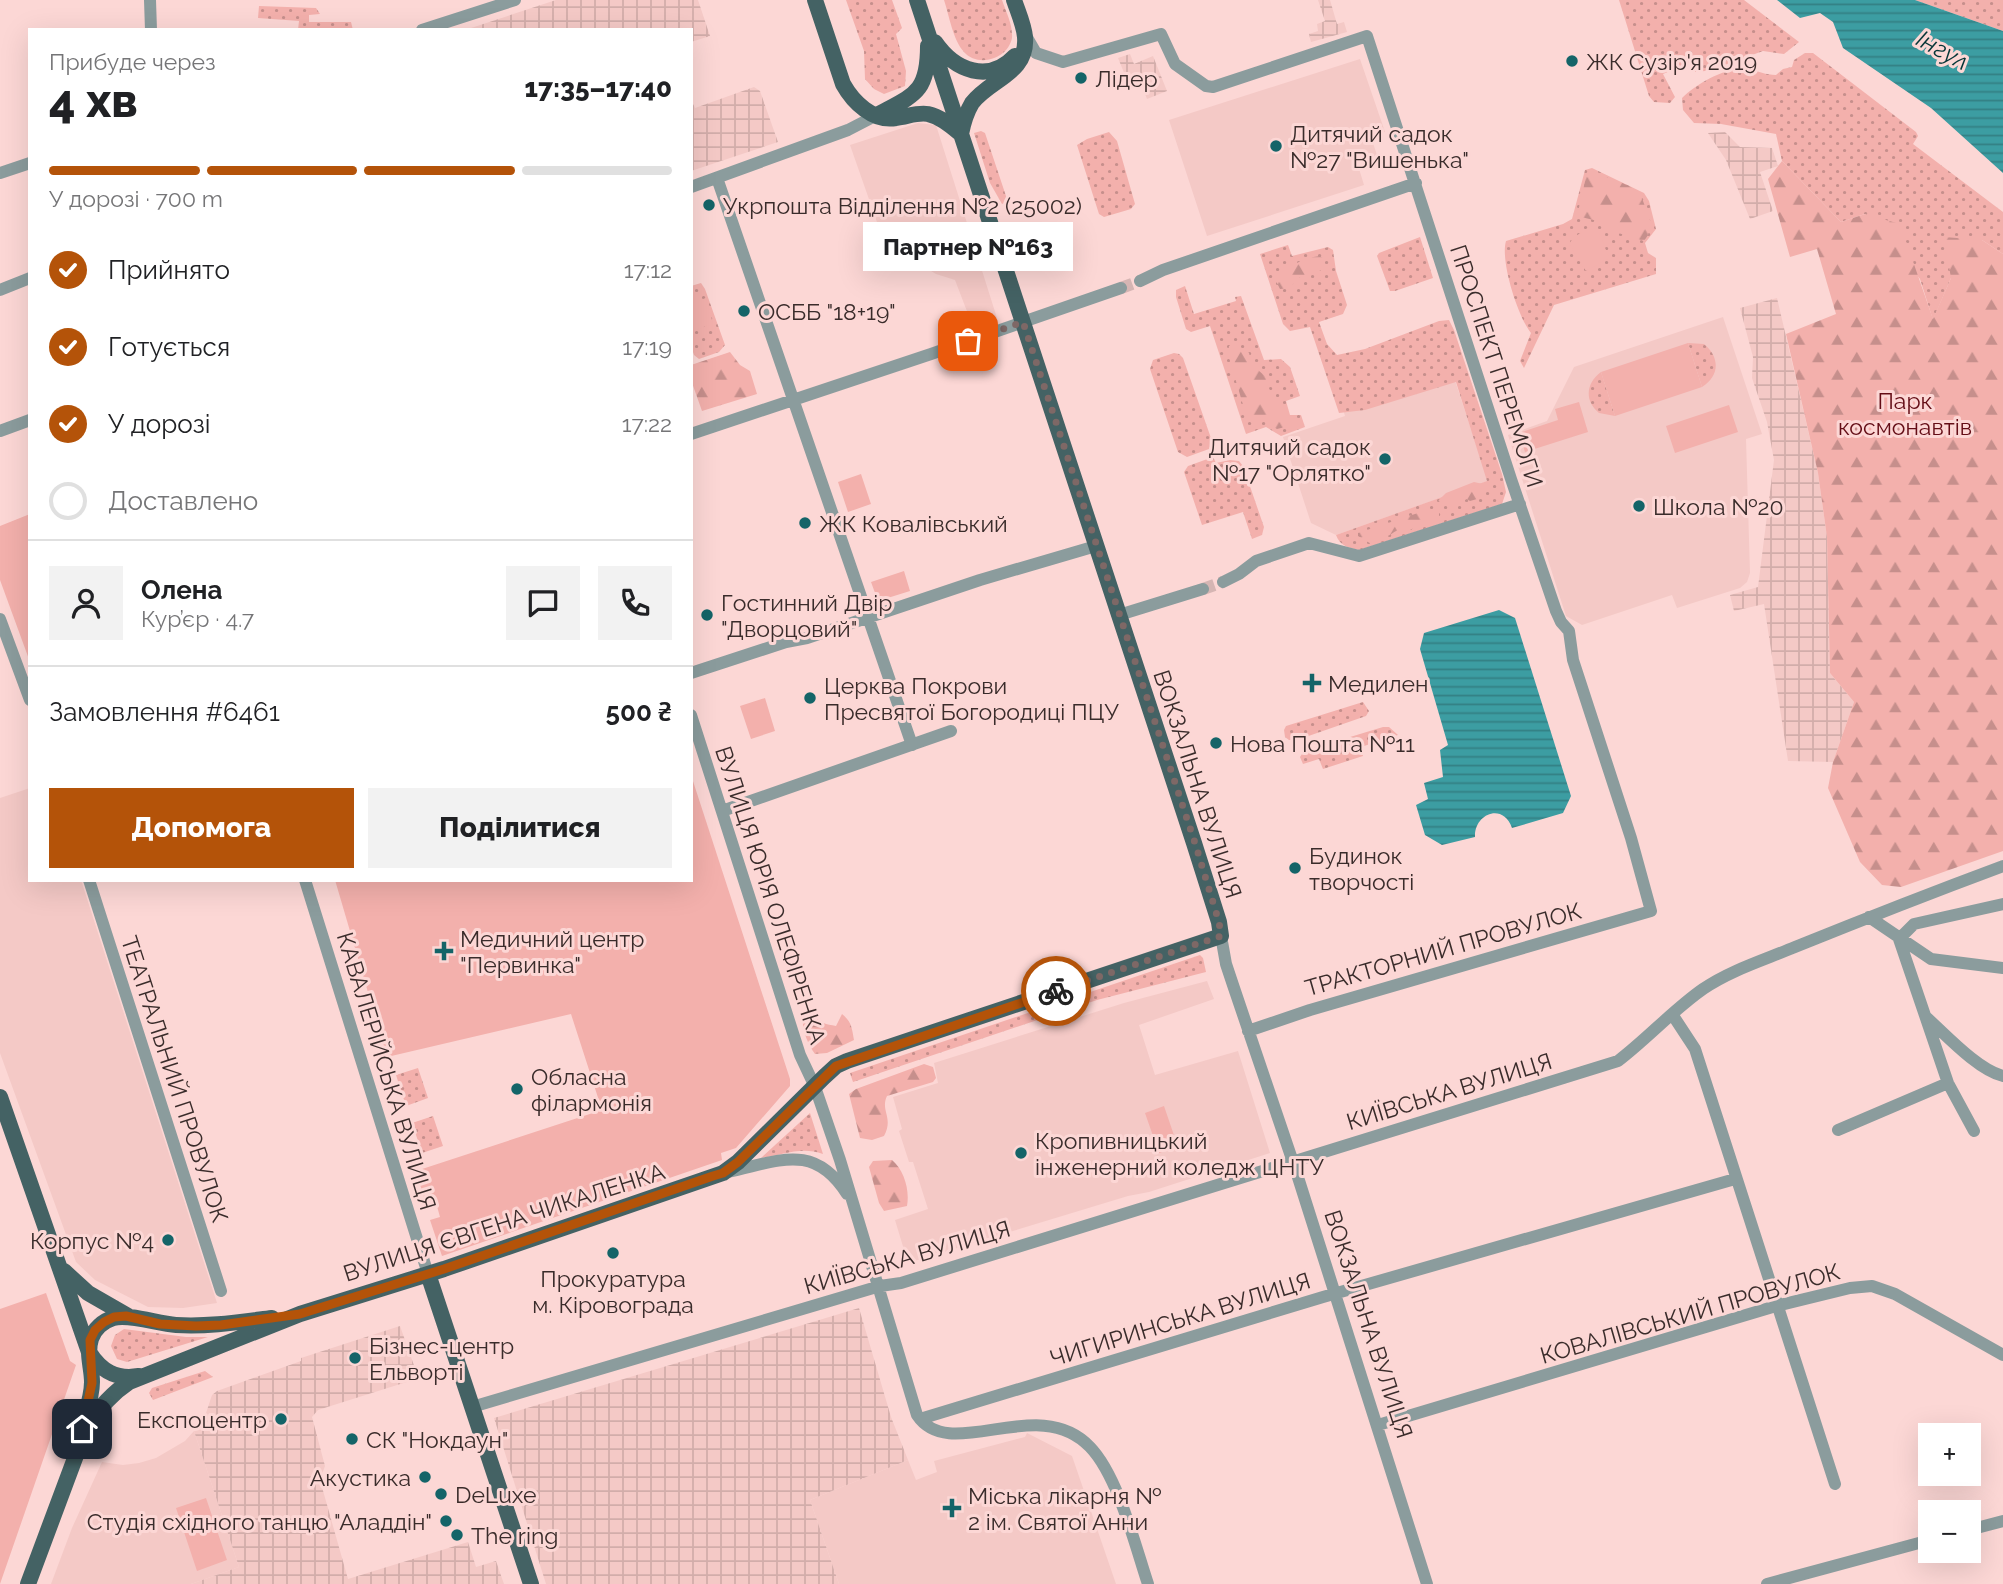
<!DOCTYPE html>
<html lang="uk">
<head>
<meta charset="utf-8">
<style>
  :root { --surface:#fff; --page:#f2f2f2; --text:#202124; --muted:#757577; --line:#e0e0e0; --accent:#b45309 }
  body { margin:0; font-family:Raleway,sans-serif; background:var(--page); color:var(--text); height:100vh; display:flex; flex-direction:column; font-size:26px; white-space:nowrap }
  * { box-sizing:border-box; margin:0 }
  p { font-size:23px; color:var(--muted) }
  .icon { flex:none; width:38px; height:38px; fill:none; stroke:currentColor; stroke-width:2; stroke-linecap:round; stroke-linejoin:round }
  .map { position:relative; flex:1; overflow:hidden }
  .side { position:absolute; left:28px; top:28px; width:665px; height:854px; display:flex; flex-direction:column; background:var(--surface); border-radius:0px; box-shadow:0 7px 28px #0002 }
  .side>* { flex:none }
  .fabs { position:absolute; left:1918px; top:1423px; display:grid; gap:14px }
  .fabs a { display:grid; place-items:center; width:63px; height:63px; border-radius:0px; background:var(--surface); box-shadow:0 7px 28px #0002; font-size:35px }
  .pin { position:absolute; display:grid; place-items:center; width:60px; height:60px; color:#fff; margin:-30px; border-radius:14px; box-shadow:0 4px 10px #0006 }
  .courier { position:absolute; display:grid; place-items:center; width:70px; height:70px; margin:-35px; border:5px solid #b45309; border-radius:50%; background:#fff; color:#222; box-shadow:0 2px 9px #0007 }
  .bubble { position:absolute; height:49px; border-radius:0px; background:var(--surface); box-shadow:0 7px 28px #0002; font-size:23px; font-weight:800; line-height:49px; text-align:center }
  .head em { font-style:normal; font-weight:800 }
  .head div { display:flex; flex-direction:column-reverse }
  .head { display:flex; align-items:center; justify-content:space-between; height:119px; padding:0 21px }
  h1 { font-size:46px; font-weight:800; line-height:52px }
  .bar { display:grid; grid-template-columns:repeat(4,1fr); gap:10px 7px; align-content:center; height:84px; padding:0 21px }
  .bar i { height:9px; border-radius:5px; background:var(--line) }
  .bar .current { background:var(--accent) }
  .bar p { grid-column:span 4 }
  .line { display:flex; align-items:center; gap:18px; padding:0 21px; border-top:2px solid var(--line) }
  .line div { flex:1 }
  .round { display:grid; place-items:center; flex:none; width:74px; height:74px; border-radius:0px; background:var(--page) }
  ol { padding:0 21px; list-style:none }
  li { display:flex; align-items:center; gap:21px; height:77px }
  li p { margin-inline-start:auto }
  li .icon { padding:7px; border-radius:50%; background:var(--accent); color:#fff; stroke-width:4 }
  li:last-child { color:var(--muted) }
  li i { width:38px; height:38px; border:4px solid var(--line); border-radius:50% }
  .button { display:flex; gap:14px; margin-top:auto; padding:14px 21px }
  .button a { flex:1; height:80px; border-radius:0px; background:var(--accent); color:#fff; font-size:28px; font-weight:800; line-height:80px; text-align:center }
  .button a+a { background:var(--page); color:var(--text) }
  .map>svg:first-child { display:block }
</style>
</head>
<body>
<div class="map">
<svg width="2003" height="1584" viewBox="0 0 2003 1584">
  <defs>
    <pattern id="industrial-grid" width="8" height="8" patternUnits="userSpaceOnUse" patternTransform="scale(1.75)"><rect width="8" height="8" fill="#f4c9c6"/><path d="M0 4h8M4 0v8" fill="none" stroke="#d2adaa"/></pattern>
    <pattern id="grass-dots" width="8" height="8" patternUnits="userSpaceOnUse" patternTransform="scale(1.75)"><rect width="8" height="8" fill="#f3b0ac"/><path d="M2 2h.1M6 6h.1" fill="none" stroke="#c68f8c" stroke-width="1.8" stroke-linecap="round"/></pattern>
    <pattern id="forest-firs" width="22" height="20" patternUnits="userSpaceOnUse" patternTransform="scale(1.75)"><rect width="22" height="20" fill="#f3b0ac"/><path d="M5 1l3.5 6h-7zM16 11l3.5 6h-7z" fill="#c68f8c"/></pattern>
    <pattern id="water-rules" width="6" height="5" patternUnits="userSpaceOnUse" patternTransform="scale(1.75)"><rect width="6" height="5" fill="#3c9da2"/><path d="M0 2.5h6" fill="none" stroke="#338084"/></pattern>
  </defs>
  <rect width="100%" height="100%" fill="#fcd7d5"/>
  <path fill="#f4c9c6" d="M1360 59 1385 132 1371 137 1377 155 1357 162 1364 185 1207 236 1169 120Z
    M918 123 936 125 997 318 973 327 955 280 936 274 911 259 892 265 850 145Z
    M1723 317 1762 434 1746 439 1750 573 1747 582 1740 588 1677 608 1672 595 1582 625 1566 616 1508 435 1547 421 1574 367Z
    M1444 347 1488 481 1336 535 1311 523 1283 437 1345 416 1336 384Z
    M30 788V880H81L217 1303 183 1308 148 1307 95 1280 76 1262 0 1053V798Z
    M1207 981 1214 999 1139 1025 1155 1075 1238 1051 1270 1153 1149 1192 1128 1196 908 1263 895 1220 928 1209 913 1162H909L899 1131 902 1129 893 1097 938 1083 934 1063 1124 1003Z
    M194 1431 239 1567 191 1584H51L72 1528 102 1462 123 1465 139 1463 156 1458 185 1441Z
    M1027 1433 1072 1456 1116 1584H839L810 1500 908 1460 916 1480 937 1472 934 1461 1025 1437Z"/>
  <path fill="url(#industrial-grid)" d="M556 0H698L710 36 691 42V30H465Z
    M1318 0H1330L1337 24 1344 22 1347 32 1311 42 1309 34 1318 31 1317 24 1325 21Z
    M1130 54 1134 64 1153 56 1167 91 1147 99 1138 76 1127 80 1118 58Z
    M754 87 760 91 778 142 691 171V100L695 108Z
    M1725 132 1740 147 1772 148 1778 166 1760 172 1773 211 1750 219 1726 160 1708 133Z
    M1777 298 1818 473 1827 537 1830 673 1854 702 1833 762 1788 761 1764 604 1734 611 1730 595 1758 587 1774 460 1767 422 1752 378 1753 357 1740 308Z
    M859 1308 891 1417 908 1460 810 1500 839 1584H546L494 1418Z
    M400 1326 416 1371 413 1380 318 1410 312 1417 325 1466 320 1480 348 1579 468 1542 476 1567 496 1561 504 1584H191L239 1567 194 1431 206 1413 212 1395 217 1391 301 1361V1358Z"/>
  <path fill="url(#grass-dots)" d="M846 0H892L902 28 896 34 906 71 905 86 884 94 874 89 865 79 864 51Z
    M944 0H1002C1006 12 1013 25 1012 38 1008 59 978 68 964 52 953 40 949 15 944 0Z
    M1619 0H1744L1799 42 1784 54 1763 51 1719 67H1711L1705 71 1695 72 1691 62 1663 74 1675 97 1670 103 1654 102 1649 96Z
    M1915 0H2003V31Z
    M259 6 316 8 320 14 309 15V22H351L353 30H298L299 21 258 18Z
    M1805 53H1813L1916 132 1918 136 1913 144 2003 212V254L1982 240 1951 278 1933 320 1920 279 1865 214 1841 222 1782 161 1776 134 1721 124 1694 123 1683 110 1682 98C1697 83 1727 66 1748 69 1758 71 1766 75 1776 75L1783 69 1792 67 1794 60Z
    M981 131 985 133 1008 202 1002 204 990 183 974 133Z
    M1109 132 1117 141 1135 204 1131 209 1104 217 1099 214 1077 145 1087 139Z
    M1592 168 1644 193 1649 201 1656 229 1645 243 1648 253 1656 258V274L1554 305 1524 368 1520 361 1531 333C1518 317 1500 261 1506 241L1563 224 1572 219 1585 170Z
    M1420 237 1433 278 1395 291H1390L1377 256 1379 253Z
    M1288 245 1292 256 1328 247 1333 250 1336 271 1347 305 1343 314 1319 322 1327 344 1337 355 1365 349 1439 321 1449 320 1454 330 1502 474 1506 492 1502 504 1359 550C1349 548 1340 546 1336 535L1487 481 1456 382 1365 410 1339 413 1310 327 1290 331 1283 324 1260 254Z
    M701 283 705 289 725 345 719 352 699 359 694 355 691 346V286Z
    M1185 286 1194 314 1236 301 1235 297 1241 296 1264 360 1281 359 1290 367 1300 396 1286 401 1290 415H1301L1305 427 1281 436 1266 427 1246 434 1210 326 1191 332 1186 329 1176 297V290Z
    M1688 343 1704 344C1720 357 1720 376 1702 387Z
    M1174 353 1179 354 1183 358 1212 441 1209 449 1187 457 1178 452 1150 369 1153 360Z
    M1601 372 1615 416 1599 413C1584 401 1586 383 1601 372Z
    M1213 457 1216 463 1230 460 1239 461 1243 466 1264 527 1262 535 1252 539 1243 512 1202 525 1184 472 1188 466Z
    M1363 702 1369 711 1366 716 1297 740H1289L1285 737 1284 730 1286 726Z
    M1383 727H1389L1398 735 1361 747 1363 756 1323 769 1319 759 1303 764 1300 757 1304 751Z
    M1200 955 1203 958 1206 972 1097 1000 853 1082 850 1073Z
    M418 1068 428 1098 406 1106 396 1075Z
    M810 1113 823 1154C801 1146 783 1155 761 1158Z
    M433 1116 443 1146 422 1153 412 1123Z
    M124 1329 186 1337H208L127 1362 117 1359 111 1346 115 1335Z
    M205 1371 213 1377 153 1400 149 1393 152 1388Z"/>
  <path fill="url(#forest-firs)" d="M1782 161 1841 222 1865 214 1900 224 1933 319 1951 278 1944 237 1982 240 2003 254V851L1901 887 1882 885 1860 862 1828 788 1833 762 1854 702 1830 673 1827 537 1818 473 1786 334 1836 314 1817 249 1790 257 1768 179Z
    M1587 173C1598 173 1635 185 1640 195 1645 203 1646 213 1651 222L1648 235 1644 241 1612 231 1606 223 1577 216Z
    M1320 256 1325 260 1322 270 1296 279 1291 288 1280 289 1275 279C1286 267 1303 258 1320 256Z
    M1237 345 1249 353 1252 365 1265 376 1272 397 1282 411 1287 416 1296 418 1297 424 1277 429 1265 422 1251 421 1246 415 1228 354 1229 346Z
    M730 352 740 365 750 371 757 394 702 411 691 380V365Z
    M1474 482 1483 484 1484 490 1477 499 1470 501 1467 499 1446 506 1438 501 1446 493Z
    M1430 509 1439 511V519L1436 525 1430 527 1418 523 1414 524 1412 529 1408 531 1402 528C1394 531 1389 537 1380 539L1378 544 1373 545 1358 536V533Z
    M804 1010 812 1011C817 1022 824 1024 836 1026L842 1014C852 1022 852 1029 854 1040L827 1053 815 1054C806 1041 800 1026 804 1010Z
    M924 1064 933 1067 936 1078 933 1082 887 1096C880 1111 894 1117 884 1136L872 1140 860 1138 849 1094 856 1089Z
    M892 1160C904 1170 910 1190 907 1206L884 1211 879 1203 869 1167 873 1161Z"/>
  <path fill="#f3b0ac" d="M1589 227 1599 232 1609 258 1586 271 1569 244 1573 238Z
    M706 298 713 324 691 331V303Z
    M1688 343 1702 387 1615 416 1601 372Z
    M1579 402 1588 432 1525 452 1519 433 1558 420 1555 409Z
    M1729 405 1738 432 1675 453 1666 426Z
    M861 474 871 504 848 512 838 482Z
    M30 514V662L0 580V526Z
    M904 571 910 591 878 601 871 582Z
    M765 698 775 731 751 739 740 706Z
    M691 775 790 1079V1086L736 1148 721 1153 722 1160 442 1256 430 1220 440 1217 435 1199 425 1201 416 1171 602 1110 571 1014 387 1057 335 880H691Z
    M1164 1106 1178 1147 1159 1153 1145 1113Z
    M46 1293 70 1361 76 1365 0 1584V1309Z
    M206 1498 227 1560 197 1571 176 1508Z"/>
  <path fill="url(#water-rules)" d="M1777 0H1915L2003 31V173L1931 108 1843 48 1833 22 1820 13 1800 18Z
    M1499 610 1515 618 1571 796 1563 813 1512 828C1503 802 1474 814 1475 837L1442 845 1425 835 1416 805 1428 799 1424 783 1443 777 1440 750 1448 745 1420 649 1424 633Z"/>
  <g fill="none" stroke-linecap="round" stroke-linejoin="round">
    <path stroke="#d5b5b3" stroke-width="12" stroke-dasharray="12 6" stroke-linecap="butt" d="M1121 288 1140 281
      M1203 589 1223 582"/>
    <path stroke="#8b9c9d" stroke-width="12" d="M150 0 151 30
      M422 30 515 0
      M1025 34 1036 53 1063 62 1161 34 1175 64 1206 86 1213 87 1367 36 1511 479 1556 611 1561 622 1569 631 1573 660 1631 838 1651 911 1310 1010 1248 1031
      M0 173 30 163
      M717 178 912 745
      M691 187 848 130 877 115
      M1140 281 1163 270 1416 183
      M0 290 30 278
      M0 431 30 420
      M691 434 931 354 1121 288
      M1223 582 1239 574 1256 561 1309 543 1359 556 1520 504
      M1119 615 1203 589
      M0 619 30 700
      M691 673 786 642 807 638 980 580 1096 546
      M691 715 800 1055 815 1087 840 1160 917 1415C950 1465 1038 1392 1090 1447 1118 1476 1135 1545 1148 1584
      M722 811 951 731
      M89 880 221 1291
      M305 880 428 1274
      M1869 917 1931 959 2003 968
      M1221 936 1226 964 1233 985 1296 1171 1427 1584
      M1672 1014 1695 1049 1835 1484
      M1926 1017C1946 1035 1978 1070 2003 1076
      M1838 1130 1948 1083
      M1974 1131 1948 1083 1899 939 1914 924 2003 904
      M727 1172C778 1162 813 1141 847 1194
      M472 1407 880 1286 901 1283 1618 1061C1648 1038 1673 1010 1703 989 1731 970 1764 960 1795 947 1864 919 1933 892 2003 866
      M920 1419 1323 1297 1735 1179
      M1378 1425 1776 1306 1850 1288 1872 1286 1895 1294 2003 1355
      M1969 1530 2003 1521
      M1767 1584 1930 1540"/>
    <path stroke="#446264" stroke-width="16" d="M815 0 843 84C853 102 873 122 896 118 907 117 917 112 928 114 941 117 951 126 961 134
      M935 42C955 71 989 84 1015 56
      M877 115C914 95 928 93 928 46
      M961 134C963 124 966 113 972 103 990 79 1028 74 1025 37 1024 25 1018 12 1014 0
      M0 1097 89 1352C101 1371 116 1380 139 1376
      M64 1271 88 1293 128 1316
      M428 1274 531 1584
      M83 1424C87 1410 92 1396 92 1382 92 1368 86 1353 91 1339 94 1329 103 1321 113 1318 129 1313 158 1324 176 1325 208 1327 240 1322 272 1318
      M28 1584 87 1426C99 1408 111 1394 129 1382L300 1314 444 1269 723 1173 738 1162 824 1077 836 1066 847 1061 1221 936 1219 922 1194 843 917 0"/>
  </g>
  <g fill="none" stroke-linecap="round" stroke-linejoin="round">
    <path stroke="#7e6866" stroke-width="7" stroke-dasharray="0 12.6" d="M968 341 1023 322 1195 843 1219 922 1221 936 1056 991"/>
    <path stroke="#b45309" stroke-width="9" d="M82 1429 92 1383 90 1340 95 1330 104 1322 114 1317 126 1316 160 1324 196 1326 221 1325 300 1314 444 1269 713 1176 723 1173 738 1162 836 1066 1056 991"/>
  </g>
  <g fill="#146468" stroke="#fcd7d5" stroke-width="2.5">
    <circle cx="1572" cy="61" r="7"/>
    <circle cx="1081" cy="78" r="7"/>
    <circle cx="1276" cy="146" r="7"/>
    <circle cx="709" cy="205" r="7"/>
    <circle cx="744" cy="311" r="7"/>
    <circle cx="1385" cy="459" r="7"/>
    <circle cx="1639" cy="506" r="7"/>
    <circle cx="805" cy="523" r="7"/>
    <circle cx="707" cy="615" r="7"/>
    <path d="M1308.5 672.5h7v7h7v7h-7v7h-7v-7h-7v-7h7z"/>
    <circle cx="810" cy="698" r="7"/>
    <circle cx="1216" cy="743" r="7"/>
    <circle cx="1295" cy="868" r="7"/>
    <path d="M440.5 940.5h7v7h7v7h-7v7h-7v-7h-7v-7h7z"/>
    <circle cx="517" cy="1089" r="7"/>
    <circle cx="1021" cy="1153" r="7"/>
    <circle cx="168" cy="1240" r="7"/>
    <circle cx="613" cy="1253" r="7"/>
    <circle cx="355" cy="1358" r="7"/>
    <circle cx="281" cy="1419" r="7"/>
    <circle cx="352" cy="1439" r="7"/>
    <circle cx="425" cy="1477" r="7"/>
    <circle cx="441" cy="1494" r="7"/>
    <path d="M948.5 1497.5h7v7h7v7h-7v7h-7v-7h-7v-7h7z"/>
    <circle cx="446" cy="1521" r="7"/>
    <circle cx="457" cy="1535" r="7"/>
  </g>
  <g text-anchor="middle" dominant-baseline="central" stroke-width="6" stroke-linejoin="round" paint-order="stroke">
    <g font-size="23" fill="#3a2c2b" stroke="#fcd7d5" text-anchor="start">
      <text x="1586" y="61">ЖК Сузір'я 2019</text>
      <text x="1095" y="78">Лідер</text>
      <text x="1290" y="133">Дитячий садок<tspan x="1290" dy="26">№27 "Вишенька"</tspan></text>
      <text x="723" y="205">Укрпошта Відділення №2 (25002)</text>
      <text x="758" y="311">ОСББ "18+19"</text>
      <text x="1371" y="446" text-anchor="end">Дитячий садок<tspan x="1371" dy="26">№17 "Орлятко"</tspan></text>
      <text x="1653" y="506">Школа №20</text>
      <text x="819" y="523">ЖК Ковалівський</text>
      <text x="721" y="602">Гостинний Двір<tspan x="721" dy="26">"Дворцовий"</tspan></text>
      <text x="1328" y="683">Медилен</text>
      <text x="824" y="685">Церква Покрови<tspan x="824" dy="26">Пресвятої Богородиці ПЦУ</tspan></text>
      <text x="1230" y="743">Нова Пошта №11</text>
      <text x="1309" y="855">Будинок<tspan x="1309" dy="26">творчості</tspan></text>
      <text x="460" y="938">Медичний центр<tspan x="460" dy="26">"Первинка"</tspan></text>
      <text x="531" y="1076">Обласна<tspan x="531" dy="26">філармонія</tspan></text>
      <text x="1035" y="1140">Кропивницький<tspan x="1035" dy="26">інженерний коледж ЦНТУ</tspan></text>
      <text x="154" y="1240" text-anchor="end">Корпус №4</text>
      <text x="613" y="1278" text-anchor="middle">Прокуратура<tspan x="613" dy="26">м. Кіровограда</tspan></text>
      <text x="369" y="1345">Бізнес-центр<tspan x="369" dy="26">Ельворті</tspan></text>
      <text x="267" y="1419" text-anchor="end">Експоцентр</text>
      <text x="366" y="1439">СК "Нокдаун"</text>
      <text x="411" y="1477" text-anchor="end">Акустика</text>
      <text x="455" y="1494">DeLuxe</text>
      <text x="968" y="1495">Міська лікарня №<tspan x="968" dy="26">2 ім. Святої Анни</tspan></text>
      <text x="432" y="1521" text-anchor="end">Студія східного танцю "Аладдін"</text>
      <text x="471" y="1535">The ring</text>
    </g>
    <g font-size="23" fill="#3a2c2b" stroke="#fcd7d5">
      <text transform="translate(1497 366) rotate(72)">ПРОСПЕКТ ПЕРЕМОГИ</text>
      <text transform="translate(1198 784) rotate(72)">ВОКЗАЛЬНА ВУЛИЦЯ</text>
      <text transform="translate(771 895) rotate(72)">ВУЛИЦЯ ЮРІЯ ОЛЕФІРЕНКА</text>
      <text transform="translate(1443 949) rotate(-16)">ТРАКТОРНИЙ ПРОВУЛОК</text>
      <text transform="translate(387 1071) rotate(73)">КАВАЛЕРІЙСЬКА ВУЛИЦЯ</text>
      <text transform="translate(175 1079) rotate(72)">ТЕАТРАЛЬНИЙ ПРОВУЛОК</text>
      <text transform="translate(1449 1091) rotate(-17)">КИЇВСЬКА ВУЛИЦЯ</text>
      <text transform="translate(504 1222) rotate(-18)">ВУЛИЦЯ ЄВГЕНА ЧИКАЛЕНКА</text>
      <text transform="translate(907 1257) rotate(-16)">КИЇВСЬКА ВУЛИЦЯ</text>
      <text transform="translate(1690 1313) rotate(-16)">КОВАЛІВСЬКИЙ ПРОВУЛОК</text>
      <text transform="translate(1180 1319) rotate(-17)">ЧИГИРИНСЬКА ВУЛИЦЯ</text>
      <text transform="translate(1369 1324) rotate(72)">ВОКЗАЛЬНА ВУЛИЦЯ</text>
    </g>
    <g font-size="23" fill="#640d16" stroke="#fcd7d5">
      <text x="1905" y="400">Парк<tspan x="1905" dy="26">космонавтів</tspan></text>
    </g>
    <g font-size="24" font-style="italic" fill="#053537" stroke="#fcd7d5">
      <text transform="translate(1943 50) rotate(29)">Інгул</text>
    </g>
  </g>
</svg>
<div class="fabs">
<a>+</a>
<a>−</a>
</div>
<div class="pin" style="left:968px;top:341px;background:#ea580c"><svg class="icon" aria-label="bag" viewBox="0 0 24 24"><path d="M5 8h14l-1 12H6zM9 8a3 3 0 0 1 6 0"/></svg></div>
<div class="pin" style="left:82px;top:1429px;background:#1f2937"><svg class="icon" aria-label="home" viewBox="0 0 24 24"><path d="M3 11l9-7 9 7M6 9v11h12V9"/></svg></div>
<div class="courier" style="left:1056px;top:991px"><svg class="icon" aria-label="bike" viewBox="0 0 24 24"><circle cx="6" cy="16" r="4"/><circle cx="18" cy="16" r="4"/><path d="M6 16l4-8h5l3 8M10 8l3 8H6M13 5h3"/></svg></div>
<div class="bubble" style="left:863px;top:222px;width:210px">Партнер №163</div>
<section class="side">
<div class="head"><div><h1>4 хв</h1><p>Прибуде через</p></div><em>17:35–17:40</em></div>
<div class="bar"><i class="current"></i><i class="current"></i><i class="current"></i><i></i><p>У дорозі · 700 m</p></div>
<ol>
<li><svg class="icon" aria-label="check" viewBox="0 0 24 24"><path d="M5 12l5 5 9-10"/></svg>Прийнято<p>17:12</p></li>
<li><svg class="icon" aria-label="check" viewBox="0 0 24 24"><path d="M5 12l5 5 9-10"/></svg>Готується<p>17:19</p></li>
<li><svg class="icon" aria-label="check" viewBox="0 0 24 24"><path d="M5 12l5 5 9-10"/></svg>У дорозі<p>17:22</p></li>
<li><i></i>Доставлено</li>
</ol>
<div class="line" style="height:126px"><a class="round"><svg class="icon" aria-label="person" viewBox="0 0 24 24"><circle cx="12" cy="8" r="4"/><path d="M4 21q1-7 8-7t8 7"/></svg></a><div><b>Олена</b><p>Кур’єр · 4.7</p></div><a class="round"><svg class="icon" aria-label="chat" viewBox="0 0 24 24"><path d="M4 5h16v11H9l-5 4z"/></svg></a><a class="round"><svg class="icon" aria-label="phone" viewBox="0 0 24 24"><path d="M5 4h4l2 5-3 2q2 4 5 5l2-3 5 2v4C11 20 4 13 5 4z"/></svg></a></div>
<div class="line" style="height:91px"><div>Замовлення #6461</div><b>500 ₴</b></div>
<div class="button"><a>Допомога</a><a>Поділитися</a></div>
</section>
</div>
</body>
</html>
